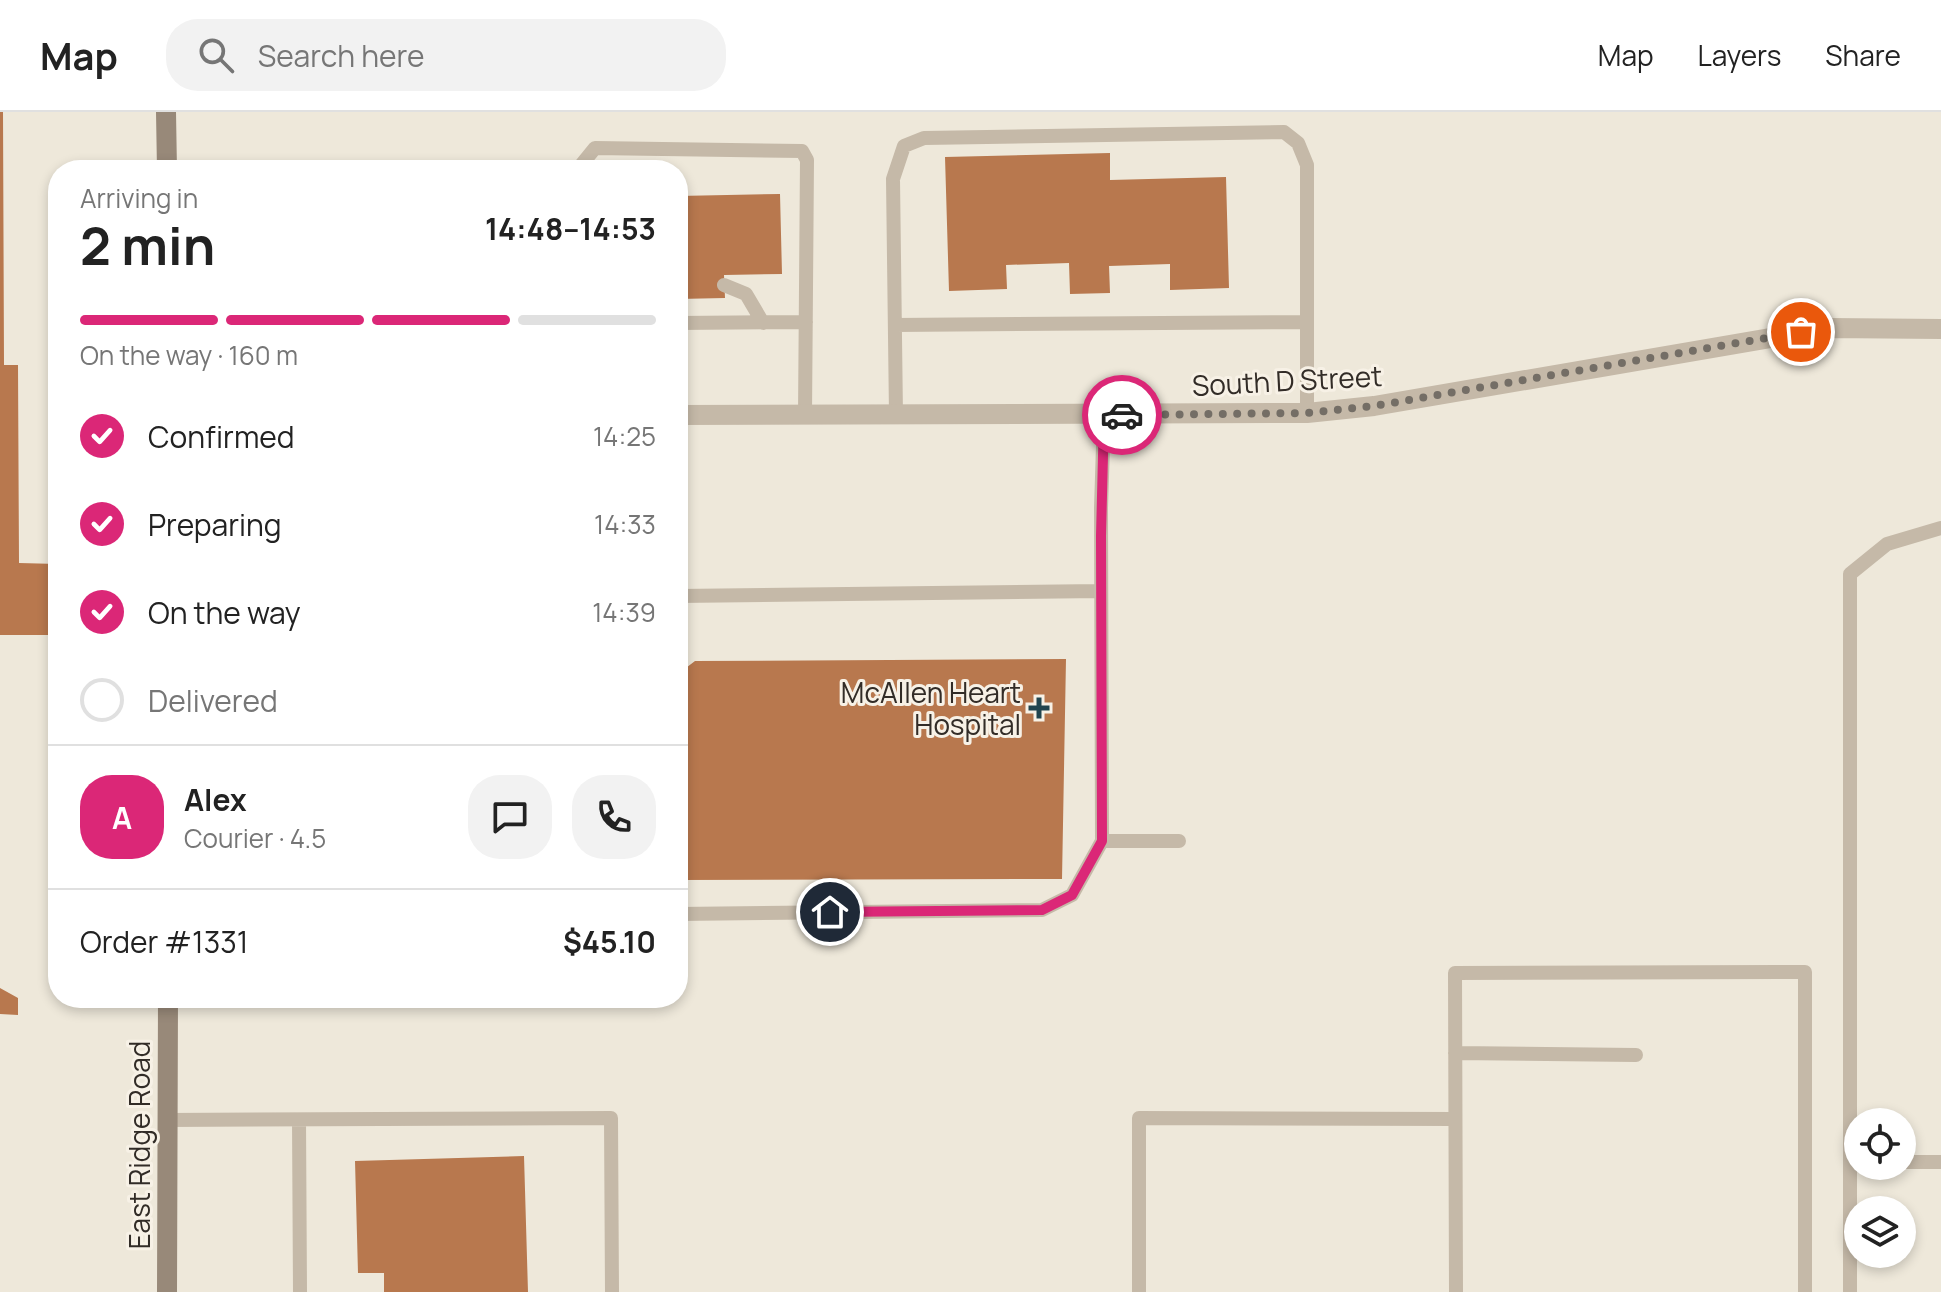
<!DOCTYPE html>
<html lang="en">
<head>
<meta charset="utf-8">
<style>
  :root { --surface:#fff; --page:#f2f2f2; --text:#222; --muted:#767676; --line:#e0e0e0; --accent:#db2777 }
  body { margin:0; font-family:Manrope,sans-serif; background:var(--page); color:var(--text); height:100vh; display:flex; flex-direction:column; font-size:30px; white-space:nowrap }
  * { box-sizing:border-box; margin:0 }
  p { font-size:26px; color:var(--muted) }
  .icon { flex:none; width:44px; height:44px; fill:none; stroke:currentColor; stroke-width:2; stroke-linecap:round; stroke-linejoin:round }
  .map { position:relative; flex:1; overflow:hidden }
  .sheet { position:absolute; left:48px; top:48px; width:640px; height:848px; display:flex; flex-direction:column; background:var(--surface); border-radius:32px; box-shadow:0 4px 12px #0003 }
  .sheet>* { flex:none }
  .tools { position:absolute; left:1844px; top:996px; display:grid; gap:16px }
  .tools a { display:grid; place-items:center; width:72px; height:72px; border-radius:50%; background:var(--surface); box-shadow:0 4px 12px #0003; font-size:40px }
  .pin { position:absolute; display:grid; place-items:center; width:68px; height:68px; color:#fff; margin:-34px; border:4px solid #fff; border-radius:50%; box-shadow:0 2px 8px #0007 }
  .courier { position:absolute; display:grid; place-items:center; width:80px; height:80px; margin:-40px; border:6px solid #db2777; border-radius:50%; background:#fff; color:#222; box-shadow:0 2px 10px #0007 }
  .headline em { font-style:normal; font-weight:700 }
  .headline div { display:flex; flex-direction:column-reverse }
  .headline { display:flex; align-items:center; justify-content:space-between; height:136px; padding:0 32px }
  h1 { font-size:52px; font-weight:700; line-height:60px }
  .bar { display:grid; grid-template-columns:repeat(4,1fr); gap:12px 8px; align-content:center; height:96px; padding:0 32px }
  .bar i { height:10px; border-radius:6px; background:var(--line) }
  .bar .on { background:var(--accent) }
  .bar p { grid-column:span 4 }
  .line { display:flex; align-items:center; gap:20px; padding:0 32px; border-top:2px solid var(--line) }
  .line div { flex:1 }
  .round { display:grid; place-items:center; flex:none; width:84px; height:84px; border-radius:32px; background:var(--page) }
  ol { padding:0 32px; list-style:none }
  li { display:flex; align-items:center; gap:24px; height:88px }
  li p { margin-inline-start:auto }
  li .icon { padding:8px; border-radius:50%; background:var(--accent); color:#fff; stroke-width:4 }
  li:last-child { color:var(--muted) }
  li i { width:44px; height:44px; border:4px solid var(--line); border-radius:50% }
  header { display:flex; align-items:center; gap:48px; box-sizing:border-box; height:112px; padding:0 40px; background:var(--surface); border-bottom:2px solid var(--line) }
  header strong { font-size:38px }
  nav { display:flex; gap:44px; margin-inline-start:auto; font-size:28px }
  .search { width:560px; height:72px; background:var(--page); display:flex; align-items:center; gap:20px; box-sizing:border-box; padding:0 28px; border-radius:32px; color:var(--muted); font-size:30px }
  .map>svg:first-child { display:block }
</style>
</head>
<body>
<header>
<strong>Map</strong>
<div class="search"><svg class="icon" aria-label="search" viewBox="0 0 24 24"><circle cx="10" cy="10" r="6"/><path d="M15 15l6 6"/></svg>Search here</div>
<nav><a>Map</a><a>Layers</a><a>Share</a></nav>
</header>
<div class="map">
<svg width="1941" height="1180" viewBox="0 0 1941 1180">
  <rect width="100%" height="100%" fill="#eee8da"/>
  <path fill="#b8784e" d="M0 0H3L4 253H18L19 451 58 452V523H0Z
    M1110 41V68L1226 65 1229 176 1170 178V152L1109 154 1110 181 1070 182 1069 151 1006 153 1007 177 949 179 945 45Z
    M780 82 782 162 724 163 725 186 678 187V84Z
    M1066 547 1062 767 678 768V562L695 549Z
    M0 876 18 886V903L0 902Z
    M524 1044 528 1180H384V1161H358L355 1049Z"/>
  <g fill="none" stroke-linecap="round" stroke-linejoin="round">
    <path stroke="#c5b9a8" stroke-width="14" d="M286 58H493
      M582 58V52L595 36 802 39 807 48 805 303
      M724 173 746 182 763 211
      M678 211 806 210
      M895 213 1307 210
      M896 303 893 67 904 34 924 26 1284 20 1298 31 1307 53V301
      M678 484 1101 479
      M1102 729 1101 396 1104 303
      M678 802 1042 798 1072 783 1102 729H1179
      M1455 941 1636 943
      M167 1008 611 1006 612 1180
      M299 1008 300 1180
      M1902 1050H1941
      M1139 1180V1006L1455 1007
      M1456 1180 1455 861 1805 860V1180
      M1850 1180V462L1887 432 1941 416"/>
    <path stroke="#c5b9a8" stroke-width="20" d="M678 303 1307 301 1374 294 1829 216 1941 217"/>
    <path stroke="#988979" stroke-width="20" d="M166 0 167 58
      M167 1180 168 886"/>
  </g>
  <g fill="none" stroke-linecap="round" stroke-linejoin="round">
    <path stroke="#746e66" stroke-width="8" stroke-dasharray="0 14.4" d="M1122 303 1307 301 1374 294 1801 220"/>
    <path stroke="#db2777" stroke-width="10" d="M830 800 1042 798 1072 783 1102 729 1101 424 1104 303H1122"/>
  </g>
  <path fill="#21454f" stroke="#f7f1e6" stroke-width="3" d="M1035 584h8v8h8v8h-8v8h-8v-8h-8v-8h8z"/>
  <g text-anchor="middle" dominant-baseline="central" stroke-width="6" stroke-linejoin="round" paint-order="stroke">
    <g font-size="28" fill="#322c27" stroke="#f7f1e6">
      <text transform="translate(1287 268) rotate(-3)">South D Street</text>
      <text transform="translate(139 1033) rotate(-90)">East Ridge Road</text>
    </g>
    <g font-size="28" fill="#322c27" stroke="#f7f1e6" text-anchor="end">
      <text x="1021" y="580">McAllen Heart<tspan x="1021" dy="32">Hospital</tspan></text>
    </g>
  </g>
</svg>
<div class="tools">
<a><svg class="icon" aria-label="locate" viewBox="0 0 24 24"><circle cx="12" cy="12" r="6"/><path d="M12 2v4M12 18v4M2 12h4M18 12h4"/></svg></a>
<a><svg class="icon" aria-label="layers" viewBox="0 0 24 24"><path d="M12 4l9 5-9 5-9-5zM3 14l9 5 9-5"/></svg></a>
</div>
<div class="pin" style="left:1801px;top:220px;background:#ea580c"><svg class="icon" aria-label="bag" viewBox="0 0 24 24"><path d="M5 8h14l-1 12H6zM9 8a3 3 0 0 1 6 0"/></svg></div>
<div class="pin" style="left:830px;top:800px;background:#1f2937"><svg class="icon" aria-label="home" viewBox="0 0 24 24"><path d="M3 11l9-7 9 7M6 9v11h12V9"/></svg></div>
<div class="courier" style="left:1122px;top:303px"><svg class="icon" aria-label="car" viewBox="0 0 24 24"><path d="M5 17H2v-5l4-1 3-4h7l3 4 3 1v5h-3M9 17h6M6 11h13"/><circle cx="7" cy="17" r="2"/><circle cx="17" cy="17" r="2"/></svg></div>
<section class="sheet">
<div class="headline"><div><h1>2 min</h1><p>Arriving in</p></div><em>14:48–14:53</em></div>
<div class="bar"><i class="on"></i><i class="on"></i><i class="on"></i><i></i><p>On the way · 160 m</p></div>
<ol>
<li><svg class="icon" aria-label="check" viewBox="0 0 24 24"><path d="M5 12l5 5 9-10"/></svg>Confirmed<p>14:25</p></li>
<li><svg class="icon" aria-label="check" viewBox="0 0 24 24"><path d="M5 12l5 5 9-10"/></svg>Preparing<p>14:33</p></li>
<li><svg class="icon" aria-label="check" viewBox="0 0 24 24"><path d="M5 12l5 5 9-10"/></svg>On the way<p>14:39</p></li>
<li><i></i>Delivered</li>
</ol>
<div class="line" style="height:144px"><b class="round" style="background:var(--accent);color:#fff">A</b><div><b>Alex</b><p>Courier · 4.5</p></div><a class="round"><svg class="icon" aria-label="chat" viewBox="0 0 24 24"><path d="M4 5h16v11H9l-5 4z"/></svg></a><a class="round"><svg class="icon" aria-label="phone" viewBox="0 0 24 24"><path d="M5 4h4l2 5-3 2q2 4 5 5l2-3 5 2v4C11 20 4 13 5 4z"/></svg></a></div>
<div class="line" style="height:104px"><div>Order #1331</div><b>$45.10</b></div>
</section>
</div>
</body>
</html>
